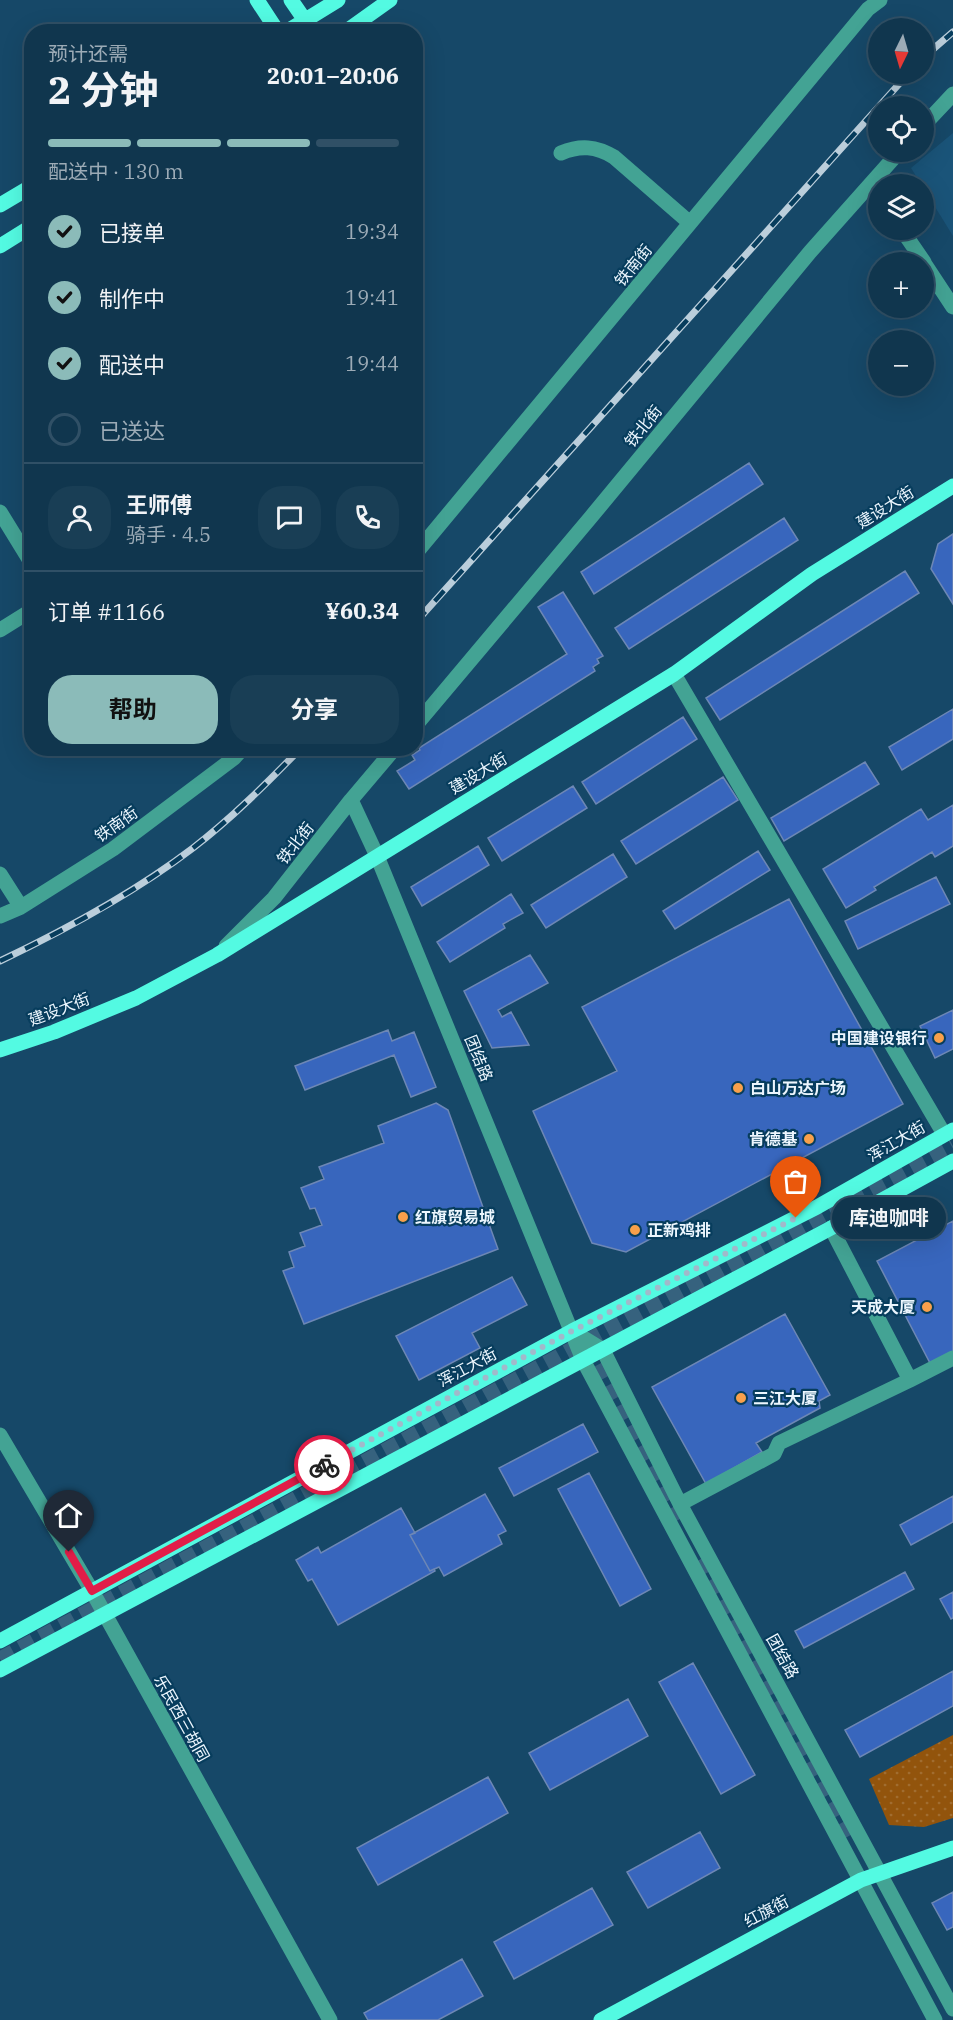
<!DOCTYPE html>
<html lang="zh">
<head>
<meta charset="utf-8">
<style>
  :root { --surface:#10364e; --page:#193e55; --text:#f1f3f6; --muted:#9cabb6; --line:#305066; --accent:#8bbbb9 }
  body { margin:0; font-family:"IBM Plex Serif","Noto Sans SC",serif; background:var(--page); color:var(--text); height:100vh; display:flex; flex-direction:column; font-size:22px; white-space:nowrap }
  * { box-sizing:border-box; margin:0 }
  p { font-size:20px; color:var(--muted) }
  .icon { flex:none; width:33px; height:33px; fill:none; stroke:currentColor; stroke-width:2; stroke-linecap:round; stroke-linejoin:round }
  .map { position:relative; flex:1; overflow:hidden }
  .drawer { position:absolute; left:24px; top:24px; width:399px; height:732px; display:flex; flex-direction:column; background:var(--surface); border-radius:24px; box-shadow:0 6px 24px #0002,0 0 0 2px var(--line) }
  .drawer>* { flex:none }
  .needle { width:39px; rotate:185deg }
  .tools { position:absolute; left:868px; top:18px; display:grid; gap:12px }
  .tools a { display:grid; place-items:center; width:66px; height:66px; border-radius:50%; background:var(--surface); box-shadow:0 6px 24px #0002,0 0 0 2px var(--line); font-size:30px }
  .pin { position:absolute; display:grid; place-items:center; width:51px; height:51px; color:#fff; margin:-62px -26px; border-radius:50% 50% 50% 0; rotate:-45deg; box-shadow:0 0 6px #0007 }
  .pin .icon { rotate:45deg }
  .courier { position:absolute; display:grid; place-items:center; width:60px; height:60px; margin:-30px; border:4px solid #e11d48; border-radius:50%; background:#fff; color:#222; box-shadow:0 2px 8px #0007 }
  .bubble { position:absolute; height:42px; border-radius:21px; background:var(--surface); box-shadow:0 6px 24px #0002,0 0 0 2px var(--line); font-size:20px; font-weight:700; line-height:42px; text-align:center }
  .headline em { font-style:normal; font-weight:700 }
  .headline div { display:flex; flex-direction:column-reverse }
  .headline { display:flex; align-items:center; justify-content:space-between; height:102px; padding:0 24px }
  h1 { font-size:39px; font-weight:700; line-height:45px }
  .bar { display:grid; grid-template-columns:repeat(4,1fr); gap:9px 6px; align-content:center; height:72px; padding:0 24px }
  .bar i { height:8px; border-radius:4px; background:var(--line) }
  .bar .selected { background:var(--accent) }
  .bar p { grid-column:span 4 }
  .line { display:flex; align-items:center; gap:15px; padding:0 24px; border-top:2px solid var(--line) }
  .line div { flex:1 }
  .round { display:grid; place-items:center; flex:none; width:63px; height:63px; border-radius:24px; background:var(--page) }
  ol { padding:0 24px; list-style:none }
  li { display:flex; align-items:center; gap:18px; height:66px }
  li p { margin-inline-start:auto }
  li .icon { padding:6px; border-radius:50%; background:var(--accent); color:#111; stroke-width:4 }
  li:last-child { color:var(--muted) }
  li i { width:33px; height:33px; border:3px solid var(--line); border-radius:50% }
  .action { display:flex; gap:12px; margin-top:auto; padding:12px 24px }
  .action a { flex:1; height:69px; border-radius:24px; background:var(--accent); color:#111; font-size:24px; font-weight:700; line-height:69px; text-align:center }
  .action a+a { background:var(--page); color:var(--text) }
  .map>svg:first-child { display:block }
</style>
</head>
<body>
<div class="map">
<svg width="953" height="2020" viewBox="0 0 953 2020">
  <defs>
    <pattern id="green-dots" width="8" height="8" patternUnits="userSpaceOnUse" patternTransform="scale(1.5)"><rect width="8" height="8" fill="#92540c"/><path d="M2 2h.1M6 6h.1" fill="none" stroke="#a16d30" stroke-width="1.8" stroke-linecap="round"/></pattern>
  </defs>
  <rect width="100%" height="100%" fill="#164868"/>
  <path fill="#1a5479" d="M953 133V236L924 189V184H921L911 168Z"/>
  <path fill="url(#green-dots)" d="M953 1735V1818L924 1827 889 1825 869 1779Z"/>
  <path fill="#3866bd" stroke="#6d87b5" stroke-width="1.5" d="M749 463 763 484 594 594 581 572Z
    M784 518 798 540 629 649 615 628Z
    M953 534V604L931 569 938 544Z
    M905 571 919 593 720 720 706 698Z
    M563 592 603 656 597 659 599 663 593 667 595 671 409 789 397 771 415 760 412 755 420 750 419 748 567 654 538 607Z
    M953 709V739L902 770 889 747Z
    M683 717 697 739 596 804 582 782Z
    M865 762 879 784 784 841 771 818Z
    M723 777 738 800 636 864 621 841Z
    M573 786 587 808 502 861 488 838Z
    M953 805V846L935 857 932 852 874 887 876 890 846 908 823 869 921 809 928 820Z
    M478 846 489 865 422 906 411 887Z
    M758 851 770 870 675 929 663 911Z
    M613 854 627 877 546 928 531 905Z
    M936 877 950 904 858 949 845 921Z
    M511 894 523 913 503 924 505 928 450 962 437 942Z
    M789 899 903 1104 626 1252 592 1243 533 1111 617 1071 582 1007Z
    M530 955 548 983 498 1010 502 1017 511 1012 529 1045 492 1048 464 991Z
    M953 1010V1049L935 1058 920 1026Z
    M388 1030 392 1041 414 1032 436 1087 411 1097 394 1055 305 1090 295 1066Z
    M436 1103 448 1110 498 1249 304 1324 283 1271 294 1267 289 1252 305 1246 300 1233 322 1225 315 1208 310 1209 301 1188 324 1179 319 1167 384 1143 378 1126Z
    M953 1221V1354L931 1365 877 1261Z
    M512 1277 527 1305 472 1333 480 1348 419 1380 396 1336Z
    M785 1314 830 1395 819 1401 820 1408 756 1443 762 1452 706 1484 652 1387Z
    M583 1424 598 1452 514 1496 499 1468Z
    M589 1473 651 1589 620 1606 558 1489Z
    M485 1494 506 1531 498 1535 502 1544 444 1576 439 1567 430 1571 410 1535Z
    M953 1496V1522L911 1545 900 1525Z
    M401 1508 415 1533 410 1535 430 1571 434 1569 435 1571 338 1625 312 1579 308 1581 296 1560 318 1547 321 1553Z
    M905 1572 914 1589 804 1648 795 1631Z
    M953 1592V1618L951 1619 940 1599Z
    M693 1663 755 1775 721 1794 659 1682Z
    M953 1671V1706L860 1757 845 1730Z
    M628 1699 648 1736 550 1790 529 1753Z
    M488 1777 508 1813 378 1885 357 1848Z
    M700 1832 720 1868 648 1908 627 1872Z
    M592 1888 613 1925 514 1979 494 1942Z
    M953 1892V1927L947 1930 932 1903Z
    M462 1959 483 1996 438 2020H368L364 2013Z"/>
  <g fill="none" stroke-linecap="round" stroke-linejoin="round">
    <path stroke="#36627e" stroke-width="15" stroke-dasharray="15 8" stroke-linecap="butt" d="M586 1345 680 1519
      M701 1559 853 1842
      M0 1659 585 1342 953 1146"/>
    <path stroke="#43a394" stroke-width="15" d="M924 125 953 94
      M561 153C580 145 596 146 614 157L690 223
      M902 230 924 262
      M924 263 953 307
      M0 512 32 564
      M416 553C567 372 717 189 868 9L880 0
      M0 630 32 610
      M674 674 944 1134
      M416 725 591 517 810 252 899 152
      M351 800 377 856 583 1360 935 2020
      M0 874 21 907
      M0 916 21 907 113 849 234 758 243 748
      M226 946 274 898 351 800 395 748
      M572 1331 603 1350 680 1504 953 2009
      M910 1380 953 1358
      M0 1435 92 1591 330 2020
      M680 1504 774 1454 779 1443 910 1380 831 1228"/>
    <path stroke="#53fae2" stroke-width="15" d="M257 0 278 32
      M291 0 313 32
      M286 32 338 0
      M345 32 390 0
      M0 205 32 186
      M0 246 32 226
      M0 1050 54 1032 136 998 217 955 674 674 812 574 953 486
      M0 1641 572 1331 817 1207 953 1130
      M0 1670 831 1228 953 1161
      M601 2020 861 1880 953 1848"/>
    <g stroke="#bbcedb" stroke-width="7">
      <path id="rail" d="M924 57 953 32
        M416 622 908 74
        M0 961C67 929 134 893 193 848 232 818 267 783 301 748"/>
    </g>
    <use href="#rail" stroke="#073d5d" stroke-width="4.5" stroke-dasharray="14" stroke-linecap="butt"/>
  </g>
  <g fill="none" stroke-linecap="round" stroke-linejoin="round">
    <path stroke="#a1b9ca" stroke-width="6" stroke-dasharray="0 10.8" d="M324 1465 572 1331 796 1218"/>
    <path stroke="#e11d48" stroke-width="8" d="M69 1552 92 1591 324 1465"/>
  </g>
  <g fill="#f8a04b" stroke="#073d5d" stroke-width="2">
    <circle cx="939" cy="1038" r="6"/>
    <circle cx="738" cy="1088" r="6"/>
    <circle cx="809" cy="1139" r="6"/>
    <circle cx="403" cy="1217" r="6"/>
    <circle cx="635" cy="1230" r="6"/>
    <circle cx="927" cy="1307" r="6"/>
    <circle cx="741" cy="1398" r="6"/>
  </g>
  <g text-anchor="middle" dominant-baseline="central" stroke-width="4.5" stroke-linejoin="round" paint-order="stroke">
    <g font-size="16" fill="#ecf6fe" stroke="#073d5d">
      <text transform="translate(633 265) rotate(-51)">铁南街</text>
      <text transform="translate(643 426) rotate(-51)">铁北街</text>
      <text transform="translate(885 507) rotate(-32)">建设大街</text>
      <text transform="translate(478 773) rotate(-31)">建设大街</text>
      <text transform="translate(116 824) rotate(-35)">铁南街</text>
      <text transform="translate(295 843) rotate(-52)">铁北街</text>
      <text transform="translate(59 1009) rotate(-21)">建设大街</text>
      <text transform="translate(479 1058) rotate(68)">团结路</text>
      <text transform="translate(896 1141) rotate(-30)">浑江大街</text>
      <text transform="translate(467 1367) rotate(-28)">浑江大街</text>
      <text transform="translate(783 1656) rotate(61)">团结路</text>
      <text transform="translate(182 1718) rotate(61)">乐民西三胡同</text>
      <text transform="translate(766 1911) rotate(-28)">红旗街</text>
    </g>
    <g font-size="16" font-weight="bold" fill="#ecf6fe" stroke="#073d5d" text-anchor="start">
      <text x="927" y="1038" text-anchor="end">中国建设银行</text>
      <text x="750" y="1088">白山万达广场</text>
      <text x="797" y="1139" text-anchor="end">肯德基</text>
      <text x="415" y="1217">红旗贸易城</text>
      <text x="647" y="1230">正新鸡排</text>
      <text x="915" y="1307" text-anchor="end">天成大厦</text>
      <text x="753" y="1398">三江大厦</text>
    </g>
  </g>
</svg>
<div class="tools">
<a><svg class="needle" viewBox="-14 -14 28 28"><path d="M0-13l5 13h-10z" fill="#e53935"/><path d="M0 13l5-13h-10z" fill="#9cabb6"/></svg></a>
<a><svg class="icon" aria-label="locate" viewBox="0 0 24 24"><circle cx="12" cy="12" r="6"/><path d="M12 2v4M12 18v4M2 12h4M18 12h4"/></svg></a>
<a><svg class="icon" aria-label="layers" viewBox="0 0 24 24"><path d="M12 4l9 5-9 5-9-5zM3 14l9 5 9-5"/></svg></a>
<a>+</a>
<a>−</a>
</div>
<div class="pin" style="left:796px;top:1218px;background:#ea580c"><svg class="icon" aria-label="bag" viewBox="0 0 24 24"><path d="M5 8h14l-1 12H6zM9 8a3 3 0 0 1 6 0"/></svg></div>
<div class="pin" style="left:69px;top:1552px;background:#1f2937"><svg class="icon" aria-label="home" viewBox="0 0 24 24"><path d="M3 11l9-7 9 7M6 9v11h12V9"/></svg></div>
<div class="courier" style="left:324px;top:1465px"><svg class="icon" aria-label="bike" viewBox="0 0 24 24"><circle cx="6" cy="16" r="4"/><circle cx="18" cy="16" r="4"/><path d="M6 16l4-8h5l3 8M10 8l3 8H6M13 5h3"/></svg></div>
<div class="bubble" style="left:832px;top:1197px;width:114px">库迪咖啡</div>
<section class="drawer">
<div class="headline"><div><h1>2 分钟</h1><p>预计还需</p></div><em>20:01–20:06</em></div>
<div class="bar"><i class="selected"></i><i class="selected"></i><i class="selected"></i><i></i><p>配送中 · 130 m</p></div>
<ol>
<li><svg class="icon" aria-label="check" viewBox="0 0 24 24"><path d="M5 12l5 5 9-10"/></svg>已接单<p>19:34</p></li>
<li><svg class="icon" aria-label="check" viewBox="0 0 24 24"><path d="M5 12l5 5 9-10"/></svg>制作中<p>19:41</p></li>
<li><svg class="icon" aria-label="check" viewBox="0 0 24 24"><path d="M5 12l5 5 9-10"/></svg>配送中<p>19:44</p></li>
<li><i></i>已送达</li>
</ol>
<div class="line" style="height:108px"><a class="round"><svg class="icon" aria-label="person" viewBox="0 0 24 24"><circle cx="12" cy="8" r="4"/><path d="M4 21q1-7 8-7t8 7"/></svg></a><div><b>王师傅</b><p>骑手 · 4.5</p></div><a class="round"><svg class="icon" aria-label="chat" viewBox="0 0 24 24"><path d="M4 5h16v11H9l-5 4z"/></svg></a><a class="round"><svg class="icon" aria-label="phone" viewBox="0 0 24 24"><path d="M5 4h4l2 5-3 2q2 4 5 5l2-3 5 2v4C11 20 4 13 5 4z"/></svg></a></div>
<div class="line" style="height:78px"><div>订单 #1166</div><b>¥60.34</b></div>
<div class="action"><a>帮助</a><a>分享</a></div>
</section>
</div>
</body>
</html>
